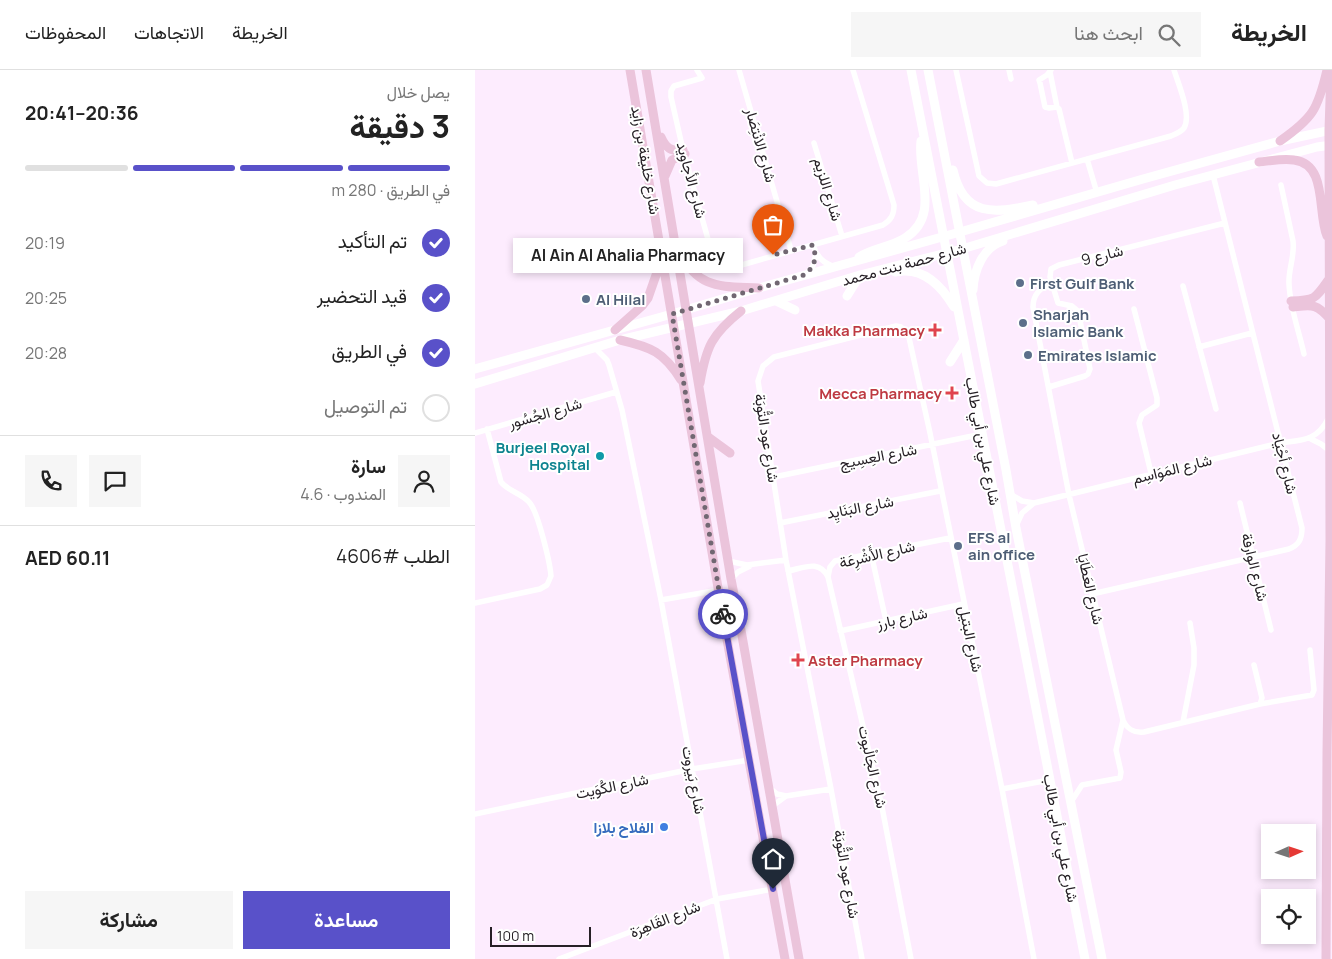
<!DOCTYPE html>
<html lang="ar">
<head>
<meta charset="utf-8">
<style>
  :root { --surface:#fff; --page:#f6f6f6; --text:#222; --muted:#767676; --line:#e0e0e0; --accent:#5951c9 }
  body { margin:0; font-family:Manrope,Vazirmatn,sans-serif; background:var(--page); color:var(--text); direction:rtl; height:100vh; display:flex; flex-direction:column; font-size:19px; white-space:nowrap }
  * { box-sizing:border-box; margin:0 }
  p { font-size:16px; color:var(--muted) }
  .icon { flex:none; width:28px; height:28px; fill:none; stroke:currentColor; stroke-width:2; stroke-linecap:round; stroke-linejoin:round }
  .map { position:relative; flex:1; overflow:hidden; direction:ltr }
  .panel { display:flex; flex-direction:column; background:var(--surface); width:475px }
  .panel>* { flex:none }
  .needle { width:32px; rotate:87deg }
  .buttons { position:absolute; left:786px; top:754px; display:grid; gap:10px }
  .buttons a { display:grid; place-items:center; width:55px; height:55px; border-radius:0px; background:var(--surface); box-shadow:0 2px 8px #0003; font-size:25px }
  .scale { position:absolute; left:15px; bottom:12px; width:101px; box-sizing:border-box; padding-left:5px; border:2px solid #262026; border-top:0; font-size:14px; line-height:18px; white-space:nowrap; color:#262026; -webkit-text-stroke:4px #fff; paint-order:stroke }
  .pin { position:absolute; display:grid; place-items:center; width:42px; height:42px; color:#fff; margin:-51px -21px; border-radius:50% 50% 50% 0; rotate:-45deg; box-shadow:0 0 5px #0007 }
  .pin .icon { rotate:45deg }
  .courier { position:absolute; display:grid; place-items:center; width:50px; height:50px; margin:-25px; border:4px solid #5951c9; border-radius:50%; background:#fff; color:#222; box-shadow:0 1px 6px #0007 }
  .bubble { position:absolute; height:35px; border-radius:0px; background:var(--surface); box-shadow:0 2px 8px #0003; font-size:16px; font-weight:700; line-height:35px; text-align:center; direction:rtl }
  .summary em { font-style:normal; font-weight:700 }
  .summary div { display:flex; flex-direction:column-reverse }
  .summary { display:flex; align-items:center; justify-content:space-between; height:85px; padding:0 25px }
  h1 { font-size:32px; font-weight:700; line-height:38px }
  .bar { display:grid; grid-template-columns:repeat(4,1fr); gap:8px 5px; align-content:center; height:60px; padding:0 25px }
  .bar i { height:6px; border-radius:4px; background:var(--line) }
  .bar .on { background:var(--accent) }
  .bar p { grid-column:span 4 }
  .line { display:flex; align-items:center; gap:12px; padding:0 25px; border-top:1px solid var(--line) }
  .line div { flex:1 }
  .round { display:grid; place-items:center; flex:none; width:52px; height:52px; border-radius:0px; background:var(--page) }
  ol { padding:0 25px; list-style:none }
  li { display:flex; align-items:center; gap:15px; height:55px }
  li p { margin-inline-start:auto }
  li .icon { padding:5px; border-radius:50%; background:var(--accent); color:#fff; stroke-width:4 }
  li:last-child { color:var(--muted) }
  li i { width:28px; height:28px; border:2px solid var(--line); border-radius:50% }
  .button { display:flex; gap:10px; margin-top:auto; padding:10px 25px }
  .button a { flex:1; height:58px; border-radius:0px; background:var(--accent); color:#fff; font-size:20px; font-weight:700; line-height:58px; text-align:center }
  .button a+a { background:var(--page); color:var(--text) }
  header { display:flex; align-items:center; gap:30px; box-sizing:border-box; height:70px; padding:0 25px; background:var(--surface); border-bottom:1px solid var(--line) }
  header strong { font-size:24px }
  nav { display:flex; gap:28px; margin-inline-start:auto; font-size:18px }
  .search { width:350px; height:45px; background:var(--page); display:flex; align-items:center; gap:12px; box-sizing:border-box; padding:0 18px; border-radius:0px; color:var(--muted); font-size:19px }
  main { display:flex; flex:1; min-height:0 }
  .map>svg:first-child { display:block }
</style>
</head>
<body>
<header>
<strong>الخريطة</strong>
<div class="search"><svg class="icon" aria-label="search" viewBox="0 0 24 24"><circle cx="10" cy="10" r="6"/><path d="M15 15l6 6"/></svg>ابحث هنا</div>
<nav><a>الخريطة</a><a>الاتجاهات</a><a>المحفوظات</a></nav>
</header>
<main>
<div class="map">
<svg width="857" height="889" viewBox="0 0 857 889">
  <rect width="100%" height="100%" fill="#fdecfe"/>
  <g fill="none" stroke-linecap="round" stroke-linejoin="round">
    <path stroke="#fff" stroke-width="5.5" d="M222 0 227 8 199 16 196 21V27L208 80 236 180 245 193 256 198 408 155C416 150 419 145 419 135L378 0
      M264 0 316 180
      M481 0 504 106 512 113 521 114 696 66C701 64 706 62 709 58 717 45 703 13 699 0
      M534 0 536 9
      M576 0 572 5 564 10 565 13 570 37 574 38 582 37 584 39 597 93
      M575 2 582 37
      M339 73 367 166
      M612 89 622 123
      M806 115 818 171C820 186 813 200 814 214 815 238 824 261 829 284
      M338 175C342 187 348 193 360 197
      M332 203 338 196 341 183
      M576 212C565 219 558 224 558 237L594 425 648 650C652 659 658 663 669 662L785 634 787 628 779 595
      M708 216 741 339
      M659 239 682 328V335L667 345 664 353 676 403
      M724 277 777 263
      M120 278 132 290 134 295 147 340 186 530 252 889
      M574 317 610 306 613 304 615 299 603 241 597 236 583 233 575 207 576 199 584 195 750 153
      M0 363 141 322
      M836 369 846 374 855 381
      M299 407 507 364
      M535 424 547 431 559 433
      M765 433 796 560
      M305 453 465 421
      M541 456 547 443 559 433 805 373C827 370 842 371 853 349
      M396 483 411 551
      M253 491 272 495 311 490
      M313 501C329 498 344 489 353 507L407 737 436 889
      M353 507 355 497 360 491 475 468
      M256 509 263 502 275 496
      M617 524 814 479C824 475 827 469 827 458L738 105
      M186 530 244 520
      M0 533 65 519 72 515 76 506C75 493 63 441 54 432 46 423 33 421 26 412L12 359
      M365 561 488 534
      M785 634 837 625 839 620 835 580
      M708 652 719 595V578L715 553
      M293 717 302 724 311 726
      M527 719 574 710
      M596 732 607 715 645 708 646 702 641 680 648 650
      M296 737 311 726 356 719
      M0 744 217 699 274 690
      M84 889 242 829 298 819
      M387 889 356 719 311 490 283 311 288 296 299 287 421 256 426 257 433 263 455 363 527 719 559 889"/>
    <path stroke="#fff" stroke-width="9" d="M436 0 610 889
      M453 0 531 400 541 458 627 889
      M478 100C489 148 519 143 558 135
      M384 187C398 178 416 177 430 168 466 146 442 104 446 71
      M420 202C447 196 466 215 479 237
      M498 220C499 200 508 177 528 171
      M372 226 385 205
      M301 231 320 240
      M475 292 489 270
      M0 299 197 244 284 218 485 162 668 109 805 71 857 60
      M0 314 145 270 266 241 385 205 487 179 700 115 842 77 857 75"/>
    <path stroke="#ebc4db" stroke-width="9" d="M155 0 249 553 310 889
      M171 0 256 509 266 560 324 889
      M186 67C191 78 196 82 208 80
      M805 71C838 48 843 39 852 0
      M784 92C795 91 808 88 819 90 853 94 842 143 852 166
      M190 106 197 90 210 84
      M203 180C224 220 244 216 284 218
      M816 231C841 230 840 229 854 209
      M818 237C837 235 841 233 855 249
      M140 260 167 236 173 228 187 188
      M145 270C176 277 189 282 206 310
      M225 313C231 277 237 264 266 241
      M233 367 255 383
      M851 889 852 683 855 471 854 60 856 0"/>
  </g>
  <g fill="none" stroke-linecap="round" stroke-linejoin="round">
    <path stroke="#716772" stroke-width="5" stroke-dasharray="0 9" d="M248 544 197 244 329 205C340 197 342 188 338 175L298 185"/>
    <path stroke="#5951c9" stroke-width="6" d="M248 544 298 819"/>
  </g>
  <g fill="#5c6f8a" stroke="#fff" stroke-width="2">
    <circle cx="545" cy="213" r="5"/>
    <circle cx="111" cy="229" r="5"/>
    <circle cx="548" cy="253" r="5"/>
    <circle cx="553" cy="285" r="5"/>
    <circle cx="483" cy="476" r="5"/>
  </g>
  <g fill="#e0444e" stroke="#fff" stroke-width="2">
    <path d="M457.5 252.5h5v5h5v5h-5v5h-5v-5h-5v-5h5z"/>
    <path d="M474.5 315.5h5v5h5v5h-5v5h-5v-5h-5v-5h5z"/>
    <path d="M320.5 582.5h5v5h5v5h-5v5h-5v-5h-5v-5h5z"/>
  </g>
  <circle fill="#0f9aa8" stroke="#fff" stroke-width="2" cx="125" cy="386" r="5"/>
  <circle fill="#3f7fe0" stroke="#fff" stroke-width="2" cx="189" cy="757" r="5"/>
  <g text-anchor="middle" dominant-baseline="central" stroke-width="4" stroke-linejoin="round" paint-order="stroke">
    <g font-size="15" fill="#262026" stroke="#fff">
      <text transform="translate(286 75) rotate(74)">شارع الانْتِصَار</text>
      <text transform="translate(171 90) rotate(80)">شارع خليفة بن زايد</text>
      <text transform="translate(217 110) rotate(75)">شارع الأجاويد</text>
      <text transform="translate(353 119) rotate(73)">شارع اللزيم</text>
      <text transform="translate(627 185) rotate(-14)">شارع 9</text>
      <text transform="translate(429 194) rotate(-15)">شارع حصة بنت محمد</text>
      <text transform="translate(70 343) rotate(-16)">شارع الجُسُور</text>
      <text transform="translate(292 368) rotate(81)">شارع عود التُّوبَة</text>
      <text transform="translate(508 371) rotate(79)">شارع علي بن أبي طالب</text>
      <text transform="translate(403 386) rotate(-11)">شارع العِسِيج</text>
      <text transform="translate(810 393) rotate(76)">شارع أجْيَاد</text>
      <text transform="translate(697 399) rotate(-14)">شارع المَوَاسِم</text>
      <text transform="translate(385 437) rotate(-11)">شارع البَنَايِد</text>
      <text transform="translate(402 484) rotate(-13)">شارع الأَشْرِعَة</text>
      <text transform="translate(780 497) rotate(76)">شارع الوارفة</text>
      <text transform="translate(616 519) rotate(77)">شارع العَطَايَا</text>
      <text transform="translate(427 548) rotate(-13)">شارع بارز</text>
      <text transform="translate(496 569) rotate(78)">شارع البتيل</text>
      <text transform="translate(398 697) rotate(77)">شارع الجَالْبوت</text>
      <text transform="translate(219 710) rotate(79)">شارع بَيروت</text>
      <text transform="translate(137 716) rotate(-12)">شارع الكُوَيت</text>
      <text transform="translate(586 768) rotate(79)">شارع علي بن أبي طالب</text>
      <text transform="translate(372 804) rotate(80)">شارع عود التُّوبَة</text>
      <text transform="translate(190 849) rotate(-22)">شارع القَاهِرَة</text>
    </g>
    <g font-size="15" font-weight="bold" fill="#4e5e75" stroke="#fff" text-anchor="start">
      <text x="555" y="213">First Gulf Bank</text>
      <text x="121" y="229">Al Hilal</text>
      <text x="558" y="244">Sharjah<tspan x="558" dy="17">Islamic Bank</tspan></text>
      <text x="563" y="285">Emirates Islamic</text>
      <text x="493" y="467">EFS al<tspan x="493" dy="17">ain office</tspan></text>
    </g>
    <g font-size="15" font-weight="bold" fill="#be3a42" stroke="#fff" text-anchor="end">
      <text x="450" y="260">Makka Pharmacy</text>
      <text x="467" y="323">Mecca Pharmacy</text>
      <text x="333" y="590" text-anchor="start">Aster Pharmacy</text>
    </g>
    <g font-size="15" font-weight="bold" fill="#0d838f" stroke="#fff" text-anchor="end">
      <text x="115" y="377">Burjeel Royal<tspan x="115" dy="17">Hospital</tspan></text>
    </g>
    <g font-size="15" font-weight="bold" fill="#366cbe" stroke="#fff" text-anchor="end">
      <text x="179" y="757">الفلاح بلازا</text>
    </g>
  </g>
</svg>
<div class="buttons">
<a><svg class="needle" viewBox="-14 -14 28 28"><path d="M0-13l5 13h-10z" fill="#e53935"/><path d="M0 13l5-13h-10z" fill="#767676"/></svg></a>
<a><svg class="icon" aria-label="locate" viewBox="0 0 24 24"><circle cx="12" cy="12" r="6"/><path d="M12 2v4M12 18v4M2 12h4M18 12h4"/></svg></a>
</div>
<div class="scale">100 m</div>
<div class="pin" style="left:298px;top:185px;background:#ea580c"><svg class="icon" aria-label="bag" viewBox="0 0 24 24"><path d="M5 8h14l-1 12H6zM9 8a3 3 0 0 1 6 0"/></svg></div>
<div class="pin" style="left:298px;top:819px;background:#1f2937"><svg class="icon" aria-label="home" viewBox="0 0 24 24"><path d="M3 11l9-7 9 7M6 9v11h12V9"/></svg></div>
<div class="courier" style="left:248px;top:544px"><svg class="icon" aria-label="bike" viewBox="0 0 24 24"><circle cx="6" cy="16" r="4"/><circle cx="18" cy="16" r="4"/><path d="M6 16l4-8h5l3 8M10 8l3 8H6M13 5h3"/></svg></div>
<div class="bubble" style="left:38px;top:168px;width:230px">Al Ain Al Ahalia Pharmacy</div>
</div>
<section class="panel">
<div class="summary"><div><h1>3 دقيقة</h1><p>يصل خلال</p></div><em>20:36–20:41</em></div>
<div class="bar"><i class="on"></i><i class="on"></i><i class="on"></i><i></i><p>في الطريق · 280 m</p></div>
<ol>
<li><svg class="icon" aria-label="check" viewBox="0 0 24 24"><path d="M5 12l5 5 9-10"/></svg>تم التأكيد<p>20:19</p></li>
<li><svg class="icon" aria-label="check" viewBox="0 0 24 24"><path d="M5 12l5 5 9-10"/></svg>قيد التحضير<p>20:25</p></li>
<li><svg class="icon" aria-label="check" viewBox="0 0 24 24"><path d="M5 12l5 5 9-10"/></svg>في الطريق<p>20:28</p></li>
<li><i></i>تم التوصيل</li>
</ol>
<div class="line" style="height:90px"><a class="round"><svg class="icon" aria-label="person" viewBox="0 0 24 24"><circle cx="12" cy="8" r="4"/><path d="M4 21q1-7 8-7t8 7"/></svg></a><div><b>سارة</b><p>المندوب · 4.6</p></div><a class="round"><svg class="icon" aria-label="chat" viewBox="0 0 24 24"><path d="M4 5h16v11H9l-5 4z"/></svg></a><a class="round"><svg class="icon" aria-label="phone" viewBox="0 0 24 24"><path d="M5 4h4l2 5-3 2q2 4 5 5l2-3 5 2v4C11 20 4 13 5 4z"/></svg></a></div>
<div class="line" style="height:65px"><div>الطلب #4606</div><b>AED 60.11</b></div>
<div class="button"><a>مساعدة</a><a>مشاركة</a></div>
</section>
</main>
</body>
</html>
